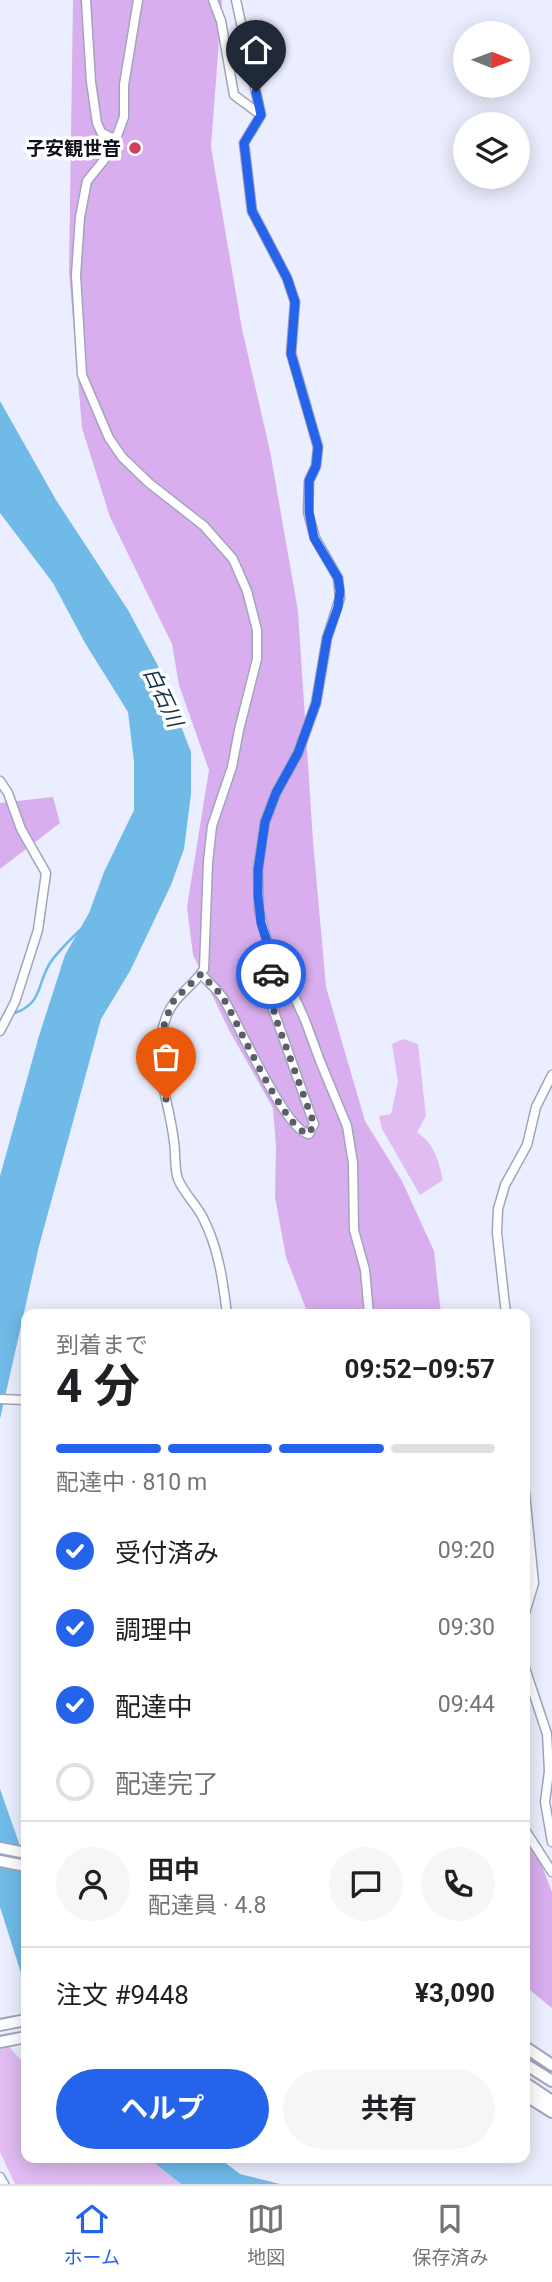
<!DOCTYPE html>
<html lang="ja">
<head>
<meta charset="utf-8">
<style>
  :root { --surface:#fff; --page:#f6f6f6; --text:#202124; --muted:#757577; --line:#e0e0e0; --accent:#2563eb }
  body { margin:0; font-family:Roboto,"Noto Sans JP",sans-serif; background:var(--page); color:var(--text); height:100vh; display:flex; flex-direction:column; font-size:26px; white-space:nowrap }
  * { box-sizing:border-box; margin:0 }
  p { font-size:23px; color:var(--muted) }
  .icon { flex:none; width:38px; height:38px; fill:none; stroke:currentColor; stroke-width:2; stroke-linecap:round; stroke-linejoin:round }
  .map { position:relative; flex:1; overflow:hidden }
  .drawer { position:absolute; left:21px; top:1309px; width:509px; height:854px; display:flex; flex-direction:column; background:var(--surface); border-radius:14px; box-shadow:0 4px 18px #0003 }
  .drawer>* { flex:none }
  .needle { width:46px; rotate:91deg }
  .buttons { position:absolute; left:453px; top:21px; display:grid; gap:14px }
  .buttons a { display:grid; place-items:center; width:77px; height:77px; border-radius:50%; background:var(--surface); box-shadow:0 4px 18px #0003; font-size:35px }
  .pin { position:absolute; display:grid; place-items:center; width:60px; height:60px; color:#fff; margin:-72px -30px; border-radius:50% 50% 50% 0; rotate:-45deg; box-shadow:0 0 7px #0007 }
  .pin .icon { rotate:45deg }
  .courier { position:absolute; display:grid; place-items:center; width:70px; height:70px; margin:-35px; border:5px solid #2563eb; border-radius:50%; background:#fff; color:#222; box-shadow:0 2px 9px #0007 }
  .summary em { font-style:normal; font-weight:700 }
  .summary div { display:flex; flex-direction:column-reverse }
  .summary { display:flex; align-items:center; justify-content:space-between; height:119px; padding:0 35px }
  h1 { font-size:46px; font-weight:700; line-height:52px }
  .bar { display:grid; grid-template-columns:repeat(4,1fr); gap:10px 7px; align-content:center; height:84px; padding:0 35px }
  .bar i { height:9px; border-radius:5px; background:var(--line) }
  .bar .active { background:var(--accent) }
  .bar p { grid-column:span 4 }
  .line { display:flex; align-items:center; gap:18px; padding:0 35px; border-top:2px solid var(--line) }
  .line div { flex:1 }
  .round { display:grid; place-items:center; flex:none; width:74px; height:74px; border-radius:37px; background:var(--page) }
  ol { padding:0 35px; list-style:none }
  li { display:flex; align-items:center; gap:21px; height:77px }
  li p { margin-inline-start:auto }
  li .icon { padding:7px; border-radius:50%; background:var(--accent); color:#fff; stroke-width:4 }
  li:last-child { color:var(--muted) }
  li i { width:38px; height:38px; border:4px solid var(--line); border-radius:50% }
  .cta { display:flex; gap:14px; margin-top:auto; padding:14px 35px }
  .cta a { flex:1; height:80px; border-radius:42px; background:var(--accent); color:#fff; font-size:28px; font-weight:700; line-height:80px; text-align:center }
  .cta a+a { background:var(--page); color:var(--text) }
  .tabs { display:flex; justify-content:space-around; align-items:center; height:98px; border-top:2px solid var(--line); background:var(--surface); font-size:19px; color:var(--muted) }
  .tabs a { display:grid; justify-items:center; gap:4px }
  .tabs .active { color:var(--accent) }
  .map>svg:first-child { display:block }
</style>
</head>
<body>
<div class="map">
<svg width="552" height="2184" viewBox="0 0 552 2184">
  <rect width="100%" height="100%" fill="#ebeefe"/>
  <path fill="#e0bcf2" d="M403 1039 418 1044 426 1116 417 1132C435 1145 438 1159 443 1180L420 1195 382 1129 379 1116 391 1114 398 1082 392 1044Z
    M0 2036 26 2066V2158H148L181 2184H15L0 2152Z"/>
  <path fill="#d8aeee" d="M73 0H222L211 147 242 329 270 451 298 611 313 841 326 987 365 1121 402 1181 434 1251 441 1314H308L286 1257 275 1197 276 1146 273 1108 229 1030 193 955 187 907 209 770 179 685 172 644 110 517 82 428 69 272Z
    M53 797 60 823 0 869V803Z
    M525 1822 552 1892V2008L525 1986Z"/>
  <path fill="#70bae8" d="M0 401 56 500 128 610 157 664 191 752V794L184 849 171 885 130 971 101 1019 39 1246 0 1419V1176L39 1036 65 955 89 913 104 872 134 810V762L128 712 85 643 53 583 0 513Z
    M0 1789 26 1863V1989L0 1907Z
    M148 2158H219L240 2174 280 2184H181Z"/>
  <g fill="none" stroke-linecap="round" stroke-linejoin="round">
    <path stroke="#70bae8" stroke-width="2.5" d="M12 1014C43 1004 36 986 50 963 58 951 70 940 80 930"/>
    <g stroke="#a0a5bd" stroke-width="11">
      <path id="minor" d="M86 0 91 82 97 123 101 132 111 138
        M138 0 124 85V117L117 136 111 138 104 160 87 181 80 217 76 275 82 375 109 438 122 457 149 483 204 526 233 559 247 591 257 630V659L239 730 232 767 212 826 208 862 204 969C194 986 175 995 167 1015 149 1060 169 1097 174 1142 176 1154 174 1168 178 1179 184 1194 198 1206 204 1220 219 1250 223 1282 227 1314
        M213 0 221 21 234 95 261 115
        M236 0 261 115 244 143 252 211 287 278 295 302 291 353 318 447 316 466 309 481 308 512 315 538 338 578 340 598 327 638 316 703 298 753 276 793 265 822 258 869 259 911 270 952 285 976 305 1020 320 1061 347 1126 353 1163 354 1230 365 1270 369 1314
        M0 781 8 793 21 829 46 873 38 930 15 1002 0 1031
        M201 974C208 982 217 989 223 998 238 1022 285 1131 309 1134L314 1124 273 1009 270 996 272 957
        M506 1314 497 1233 498 1209 505 1185 527 1145 536 1107 552 1075
        M0 1399 26 1400
        M525 1493 534 1583 525 1613
        M525 1668 547 1734 549 1771 545 1802 552 1842
        M525 1830 552 1872
        M0 2177 4 2184"/>
    </g>
    <g stroke="#a0a5bd" stroke-width="14">
      <path id="highway" d="M0 1848 26 1853
        M0 1861 26 1866
        M0 2025 26 2020
        M0 2042 26 2037
        M525 2047 552 2065
        M525 2064 552 2081
        M525 2083 552 2101
        M525 2095 552 2112"/>
    </g>
    <use href="#minor" stroke="#fff" stroke-width="8"/>
    <use href="#highway" stroke="#fff" stroke-width="10"/>
  </g>
  <g fill="none" stroke-linecap="round" stroke-linejoin="round">
    <path stroke="#5b5d68" stroke-width="7" stroke-dasharray="0 12.6" d="M166 1099 159 1070 162 1032 167 1016 174 1000 201 974C208 982 217 989 223 998 238 1022 285 1132 309 1134L314 1124 276 1019 270 996 271 974"/>
    <path stroke="#2563eb" stroke-width="9" d="M256 92 261 115 244 143 252 211 287 278 295 302 291 354 318 447 316 466 309 481V512L314 538 338 578 340 591 338 607 327 638 316 703 298 753 276 793 265 822 258 870V896L261 923 272 957 271 974"/>
  </g>
  <circle fill="#ce3e5f" stroke="#fff" stroke-width="2.5" cx="135" cy="148" r="7"/>
  <g text-anchor="middle" dominant-baseline="central" stroke-width="7" stroke-linejoin="round" paint-order="stroke">
    <g font-size="19" font-weight="bold" fill="#0e0f18" stroke="#fff" text-anchor="end">
      <text x="121" y="148">子安観世音</text>
    </g>
    <g font-size="21" font-style="italic" fill="#133447" stroke="#fff">
      <text transform="translate(163 697) rotate(65)">白石川</text>
    </g>
  </g>
</svg>
<div class="buttons">
<a><svg class="needle" viewBox="-14 -14 28 28"><path d="M0-13l5 13h-10z" fill="#e53935"/><path d="M0 13l5-13h-10z" fill="#757577"/></svg></a>
<a><svg class="icon" aria-label="layers" viewBox="0 0 24 24"><path d="M12 4l9 5-9 5-9-5zM3 14l9 5 9-5"/></svg></a>
</div>
<div class="pin" style="left:166px;top:1099px;background:#ea580c"><svg class="icon" aria-label="bag" viewBox="0 0 24 24"><path d="M5 8h14l-1 12H6zM9 8a3 3 0 0 1 6 0"/></svg></div>
<div class="pin" style="left:256px;top:92px;background:#1f2937"><svg class="icon" aria-label="home" viewBox="0 0 24 24"><path d="M3 11l9-7 9 7M6 9v11h12V9"/></svg></div>
<div class="courier" style="left:271px;top:974px"><svg class="icon" aria-label="car" viewBox="0 0 24 24"><path d="M5 17H2v-5l4-1 3-4h7l3 4 3 1v5h-3M9 17h6M6 11h13"/><circle cx="7" cy="17" r="2"/><circle cx="17" cy="17" r="2"/></svg></div>
<section class="drawer">
<div class="summary"><div><h1>4 分</h1><p>到着まで</p></div><em>09:52–09:57</em></div>
<div class="bar"><i class="active"></i><i class="active"></i><i class="active"></i><i></i><p>配達中 · 810 m</p></div>
<ol>
<li><svg class="icon" aria-label="check" viewBox="0 0 24 24"><path d="M5 12l5 5 9-10"/></svg>受付済み<p>09:20</p></li>
<li><svg class="icon" aria-label="check" viewBox="0 0 24 24"><path d="M5 12l5 5 9-10"/></svg>調理中<p>09:30</p></li>
<li><svg class="icon" aria-label="check" viewBox="0 0 24 24"><path d="M5 12l5 5 9-10"/></svg>配達中<p>09:44</p></li>
<li><i></i>配達完了</li>
</ol>
<div class="line" style="height:126px"><a class="round"><svg class="icon" aria-label="person" viewBox="0 0 24 24"><circle cx="12" cy="8" r="4"/><path d="M4 21q1-7 8-7t8 7"/></svg></a><div><b>田中</b><p>配達員 · 4.8</p></div><a class="round"><svg class="icon" aria-label="chat" viewBox="0 0 24 24"><path d="M4 5h16v11H9l-5 4z"/></svg></a><a class="round"><svg class="icon" aria-label="phone" viewBox="0 0 24 24"><path d="M5 4h4l2 5-3 2q2 4 5 5l2-3 5 2v4C11 20 4 13 5 4z"/></svg></a></div>
<div class="line" style="height:91px"><div>注文 #9448</div><b>¥3,090</b></div>
<div class="cta"><a>ヘルプ</a><a>共有</a></div>
</section>
</div>
<nav class="tabs">
<a class="active"><svg class="icon" aria-label="home" viewBox="0 0 24 24"><path d="M3 11l9-7 9 7M6 9v11h12V9"/></svg>ホーム</a>
<a><svg class="icon" aria-label="map" viewBox="0 0 24 24"><path d="M3 6l6-2 6 2 6-2v14l-6 2-6-2-6 2zM9 4v14M15 6v14"/></svg>地図</a>
<a><svg class="icon" aria-label="saved" viewBox="0 0 24 24"><path d="M7 4h10v16l-5-4-5 4z"/></svg>保存済み</a>
</nav>
</body>
</html>
